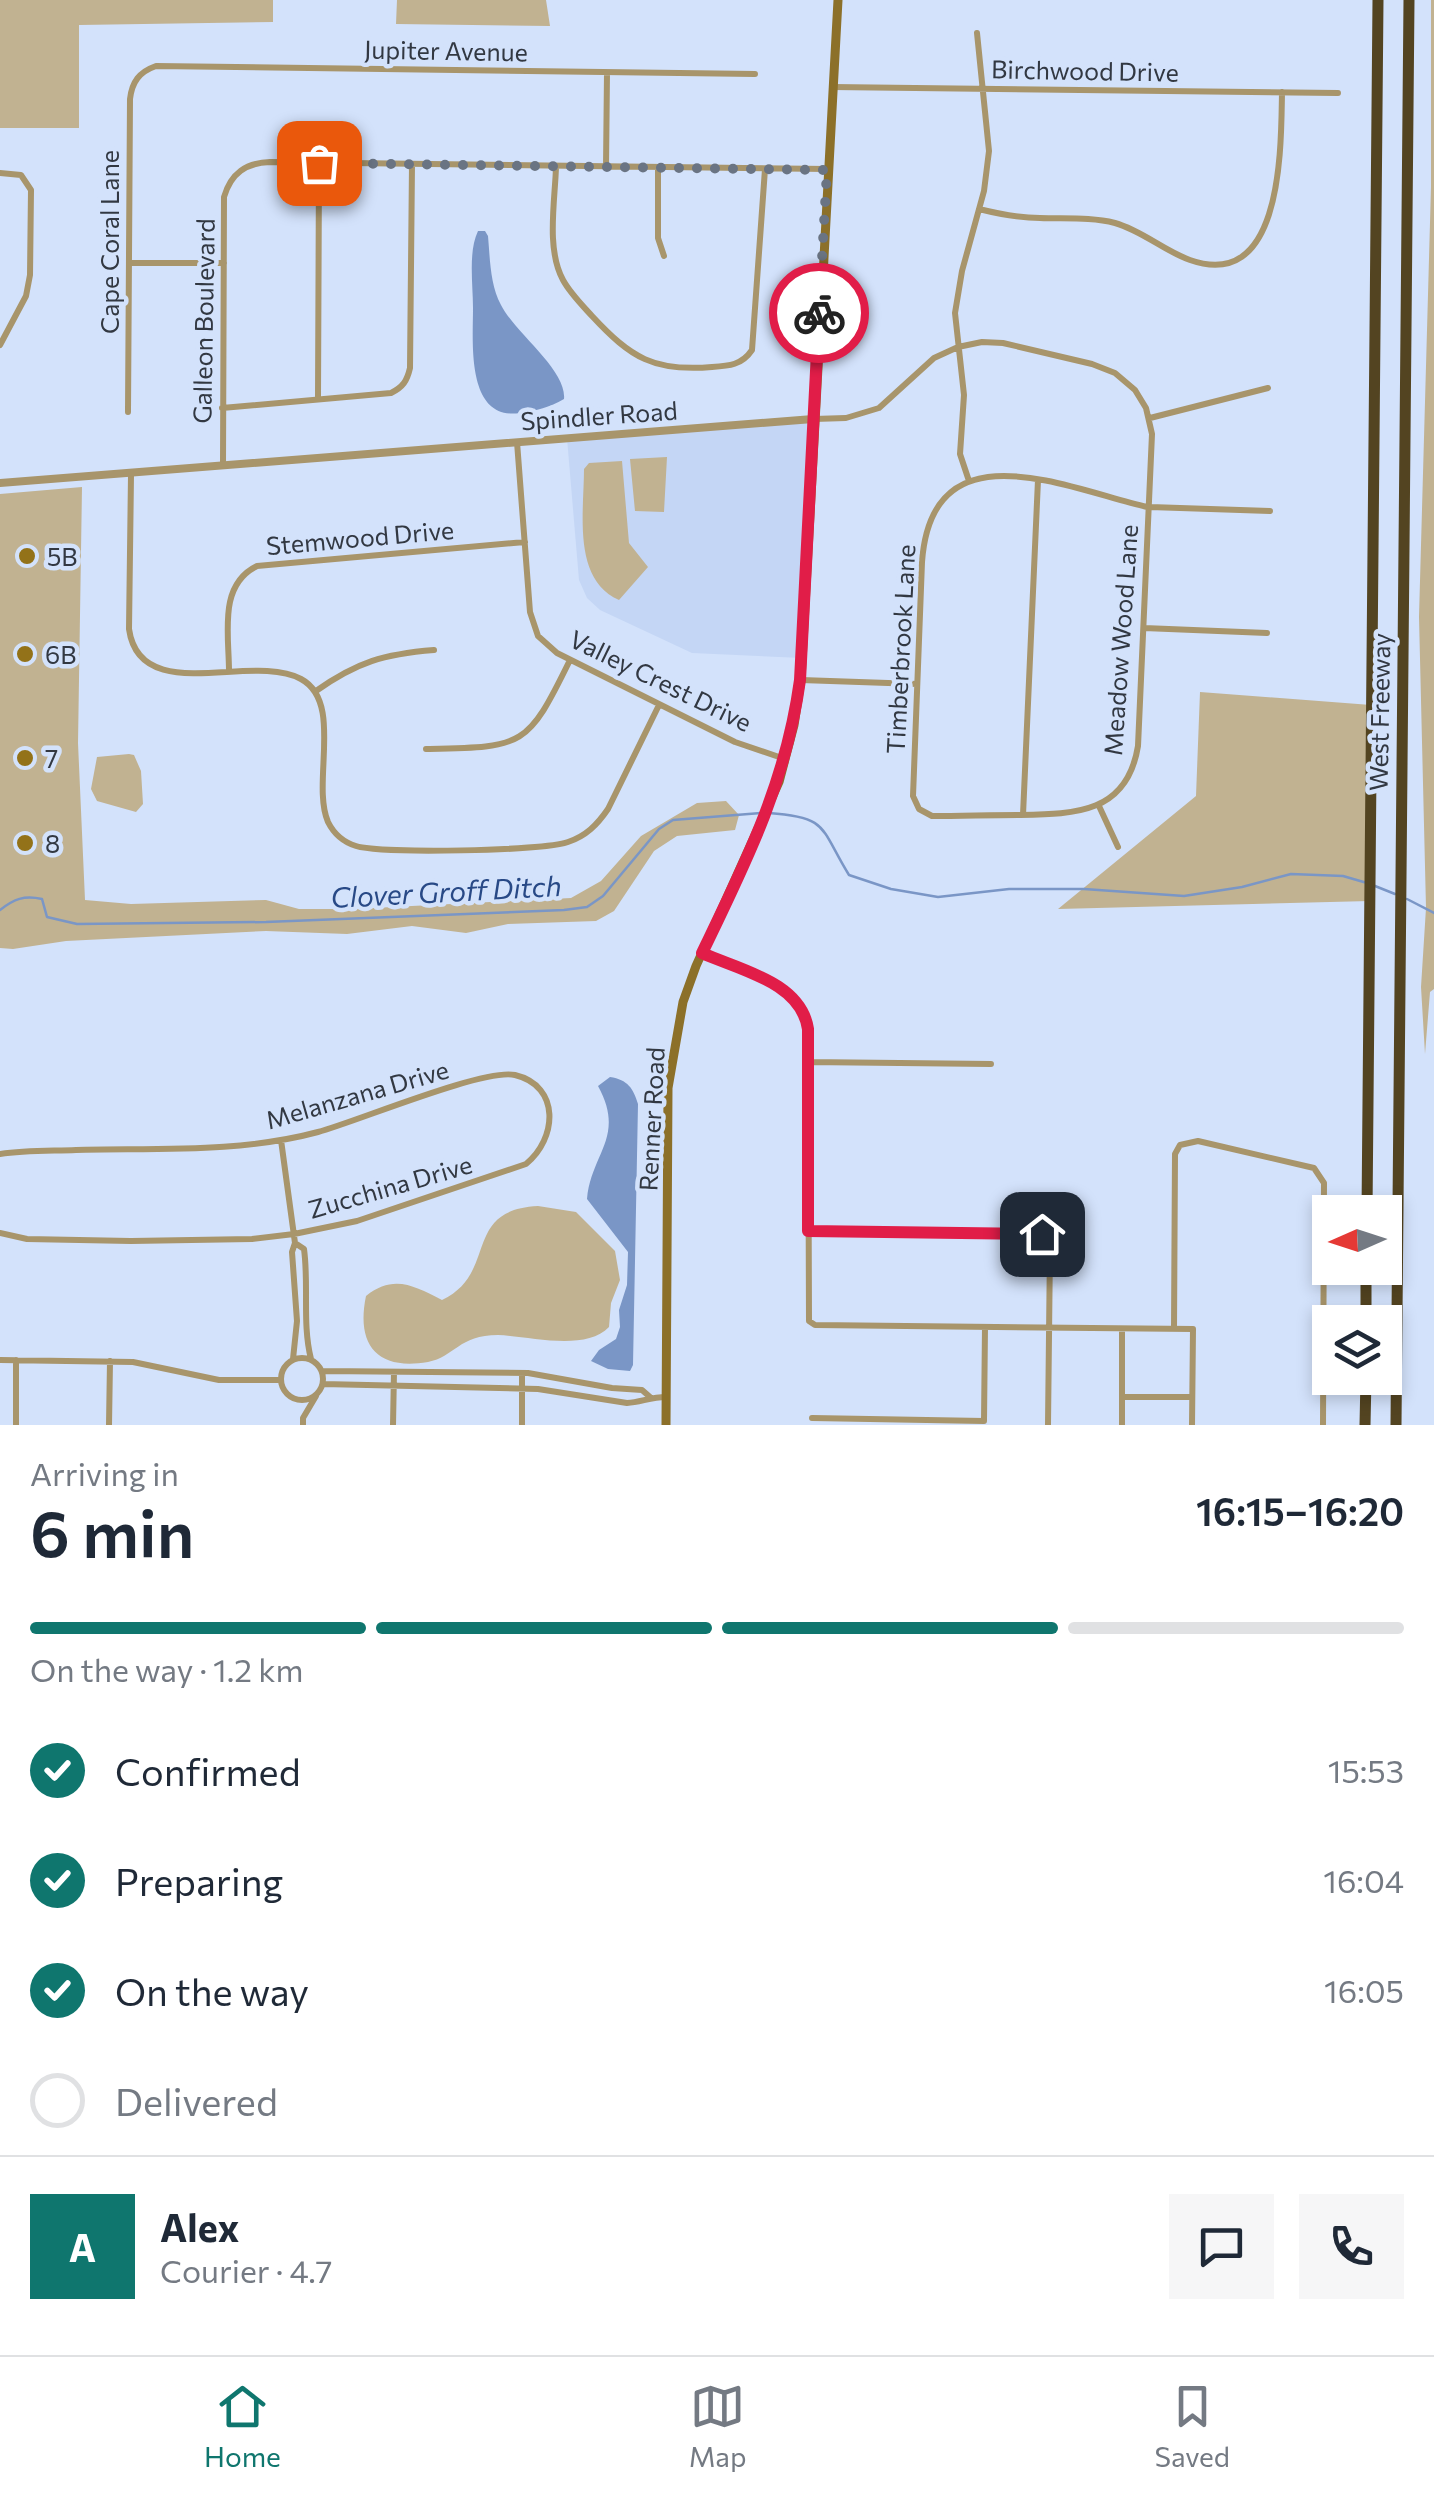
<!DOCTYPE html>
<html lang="en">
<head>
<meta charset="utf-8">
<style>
  :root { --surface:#fff; --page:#f6f6f7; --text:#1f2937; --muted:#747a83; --line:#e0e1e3; --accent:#0f766e }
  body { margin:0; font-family:Commissioner,sans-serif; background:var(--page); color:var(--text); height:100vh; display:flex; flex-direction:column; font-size:38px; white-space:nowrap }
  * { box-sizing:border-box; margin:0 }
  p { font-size:32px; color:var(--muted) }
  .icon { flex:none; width:55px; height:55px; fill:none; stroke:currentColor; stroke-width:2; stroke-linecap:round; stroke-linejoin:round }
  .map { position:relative; height:1425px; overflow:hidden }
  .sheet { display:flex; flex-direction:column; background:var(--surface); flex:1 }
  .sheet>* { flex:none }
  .needle { width:65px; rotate:267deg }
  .fabs { position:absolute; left:1312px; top:1195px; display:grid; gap:20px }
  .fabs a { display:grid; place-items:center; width:90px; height:90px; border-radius:0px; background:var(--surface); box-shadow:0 5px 15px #0003; font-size:50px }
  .pin { position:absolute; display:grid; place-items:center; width:85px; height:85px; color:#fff; margin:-42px; border-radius:20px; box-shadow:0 5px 15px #0006 }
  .courier { position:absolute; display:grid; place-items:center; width:100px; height:100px; margin:-50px; border:8px solid #e11d48; border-radius:50%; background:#fff; color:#222; box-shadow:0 2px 12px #0007 }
  .head em { font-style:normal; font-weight:600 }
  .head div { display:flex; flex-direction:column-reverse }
  .head { display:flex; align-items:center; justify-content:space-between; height:170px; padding:0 30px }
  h1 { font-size:65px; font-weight:600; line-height:75px }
  .bar { display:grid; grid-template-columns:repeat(4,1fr); gap:15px 10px; align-content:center; height:120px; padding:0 30px }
  .bar i { height:12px; border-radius:8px; background:var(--line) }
  .bar .on { background:var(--accent) }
  .bar p { grid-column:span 4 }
  .line { display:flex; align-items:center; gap:25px; padding:0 30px; border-top:2px solid var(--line) }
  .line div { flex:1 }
  .round { display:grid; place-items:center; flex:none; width:105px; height:105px; border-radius:0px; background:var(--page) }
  ol { padding:0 30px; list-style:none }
  li { display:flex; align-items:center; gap:30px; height:110px }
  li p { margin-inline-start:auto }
  li .icon { padding:10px; border-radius:50%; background:var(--accent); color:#fff; stroke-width:4 }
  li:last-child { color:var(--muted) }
  li i { width:55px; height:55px; border:5px solid var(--line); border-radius:50% }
  .dock { display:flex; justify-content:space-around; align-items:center; height:140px; border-top:2px solid var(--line); background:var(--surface); font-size:28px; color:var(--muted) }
  .dock a { display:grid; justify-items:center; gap:5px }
  .dock .on { color:var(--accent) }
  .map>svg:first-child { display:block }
</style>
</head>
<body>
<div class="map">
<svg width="1434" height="1425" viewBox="0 0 1434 1425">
  <rect width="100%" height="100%" fill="#d3e2fb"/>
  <path fill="#c4d6f5" d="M813 419 802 658 692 653 600 610 587 598 579 580 567 438Z"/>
  <path fill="#c1b291" d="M0 0H273V22L79 25V128H0Z
    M397 0H546L550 26 396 24Z
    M1431 0H1434V989L1430 992 1425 1054 1421 987 1426 908 1419 617 1431 187Z
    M667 457 664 512 635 511 630 459Z
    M622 461 629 543 648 567 619 600C572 579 584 512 584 469L589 463Z
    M82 487 78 743 85 900 131 904 266 900 299 909H353L571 898 601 881 641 836 697 803 726 801 739 815 735 830 677 836 654 851 614 911 596 921 508 924 466 933 412 926 347 934 266 931 66 941 13 949 0 948V494Z
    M1200 692 1371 705 1370 901 1058 909 1196 796Z
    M129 754 134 755 141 771 143 804 136 812 97 801 91 789 97 757Z
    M538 1206 576 1212 615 1251 620 1280 611 1303 609 1327C585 1352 529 1336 498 1335 459 1335 454 1357 428 1362 376 1371 356 1344 366 1296 394 1274 414 1286 442 1300 499 1273 461 1210 538 1206Z"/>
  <path fill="#7a96c6" d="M478 231H485L488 236C490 258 490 285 501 305 515 333 567 370 564 399 549 408 537 410 520 413 466 421 473 343 473 308 473 284 468 252 478 231Z
    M610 1077C628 1080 633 1088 638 1104L633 1365 630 1371 608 1369 591 1361 599 1350 616 1339 620 1327 619 1310 627 1285 628 1252 587 1199C591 1153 626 1137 598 1086Z"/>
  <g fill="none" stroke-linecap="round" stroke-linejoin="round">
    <path stroke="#7a96c6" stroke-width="2.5" d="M769 813C829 817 820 828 849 875L891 889 938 897 1009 889H1084L1184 896 1242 887 1291 874 1343 876 1367 883
      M1375 886 1395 894
      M1407 899 1434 913
      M0 910C14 899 24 895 42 899L47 917 77 924 266 922 564 910 587 907 603 896 659 829 673 820 761 813"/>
    <path stroke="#a8956b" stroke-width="6" d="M832 87 1338 93
      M556 167C555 201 546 249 563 280 570 293 582 305 592 316 631 358 654 372 712 367 729 366 742 365 752 350L765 169
      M606 167 607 73
      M658 168V238L664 256
      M0 173 21 175 31 190 30 275 26 296 0 345
      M979 209C999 214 1019 218 1040 218 1065 219 1091 217 1115 223 1143 231 1164 251 1190 260 1283 293 1281 148 1282 92
      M129 263H224
      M318 399 319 163
      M222 408 391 393C403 387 407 381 410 368L412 164
      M128 412 130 99C132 82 139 72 156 66L755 74
      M1150 418 1268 388
      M814 419 846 418 879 408 934 358 958 347 982 342 1003 343 1092 364 1115 373 1135 390 1146 408 1152 434 1138 746C1127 814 1075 814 1018 815 990 815 961 816 932 816L919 809 913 796 922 562C932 425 1065 488 1147 507H1150L1270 511
      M517 442 530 612 538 636 557 653 735 742 785 759
      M223 466 224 197C231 173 246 163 270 162L827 169
      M131 475 129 629C140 707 252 652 301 679 344 702 311 783 328 822 334 834 343 842 356 846 382 854 542 851 568 842 586 836 597 825 608 809L659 705
      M969 481 960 454 964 395 955 313 962 271 984 191 989 151 977 33
      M1144 628 1267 633
      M229 671C229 634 218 585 257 566L525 542
      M801 680 917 684
      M316 691C357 662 384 654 434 650
      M426 749C524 747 527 748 570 660
      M1099 806 1118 847
      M1023 815 1038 480
      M701 953C739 969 802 982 808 1029L809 1321 815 1325 1193 1329 1192 1425
      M808 1062 991 1064
      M281 1140 295 1243 292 1252 297 1321 293 1359
      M0 1154C25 1150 51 1151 76 1150 156 1148 240 1153 318 1132 358 1121 484 1068 515 1075 561 1086 557 1139 526 1164L357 1221 294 1234 252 1239 131 1241 27 1239 0 1233
      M808 1231 1042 1234 1048 1238 1050 1247 1048 1425
      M295 1243 304 1249C309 1285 302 1324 311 1359
      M1174 1329 1175 1154 1180 1145 1198 1141 1314 1168 1324 1183 1323 1425
      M281 1379a21 21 0 1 1 42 0a21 21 0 1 1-42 0Z
      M0 1360 133 1362 219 1380H281
      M323 1371 528 1373 612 1388 642 1390 650 1397
      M323 1384 538 1389 627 1403C641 1402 651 1397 666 1397
      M1122 1397H1192
      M812 1418 984 1421
      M984 1421 985 1327
      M16 1425V1360
      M109 1425 110 1361
      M303 1425V1418L316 1396
      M393 1425 394 1372
      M522 1425V1373
      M1122 1425V1329"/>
    <path stroke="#a8956b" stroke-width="8" d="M0 483 813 419"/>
    <path stroke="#8c7029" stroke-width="9" d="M666 1425 668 1088 683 1002 696 966 779 782 794 725 801 680 838 0"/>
    <path stroke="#534421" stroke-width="11" d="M1367 1212 1378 0
      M1366 1322V1268
      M1365 1425 1366 1378
      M1396 1425 1409 0"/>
  </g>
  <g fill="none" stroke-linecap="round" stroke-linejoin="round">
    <path stroke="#6a7483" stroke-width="10" stroke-dasharray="0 18" d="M319 163 827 170 819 313"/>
    <path stroke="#e11d48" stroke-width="12" d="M819 313 800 680C786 783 746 862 702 953 740 970 801 982 808 1029V1231L1042 1234"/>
  </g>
  <g fill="#937219" stroke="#d3e2fb" stroke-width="4">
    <circle cx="27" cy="556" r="10"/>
    <circle cx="25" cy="654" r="10"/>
    <circle cx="25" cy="758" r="10"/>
    <circle cx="25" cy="843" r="10"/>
  </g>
  <g text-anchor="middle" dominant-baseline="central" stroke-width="9" stroke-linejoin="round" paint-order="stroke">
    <g font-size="25" fill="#323842" stroke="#d3e2fb">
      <text transform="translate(446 50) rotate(1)">Jupiter Avenue</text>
      <text transform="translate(1085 70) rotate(1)">Birchwood Drive</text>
      <text transform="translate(109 242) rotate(-90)">Cape Coral Lane</text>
      <text transform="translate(203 321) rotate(-89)">Galleon Boulevard</text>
      <text transform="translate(599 415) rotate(-4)">Spindler Road</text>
      <text transform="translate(360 537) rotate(-5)">Stemwood Drive</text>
      <text transform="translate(1120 640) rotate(-86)">Meadow Wood Lane</text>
      <text transform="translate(900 649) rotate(-87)">Timberbrook Lane</text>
      <text transform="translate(661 680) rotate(26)">Valley Crest Drive</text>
      <text transform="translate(1379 712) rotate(-89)">West Freeway</text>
      <text transform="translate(357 1094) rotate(-16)">Melanzana Drive</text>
      <text transform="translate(651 1119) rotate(-87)">Renner Road</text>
      <text transform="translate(390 1186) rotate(-16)">Zucchina Drive</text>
    </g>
    <g font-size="25" fill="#323842" stroke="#d3e2fb" text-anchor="start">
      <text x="47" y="556">5B</text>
      <text x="45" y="654">6B</text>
      <text x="45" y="758">7</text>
      <text x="45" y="843">8</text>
    </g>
    <g font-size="28" font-style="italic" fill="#284986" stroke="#d3e2fb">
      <text transform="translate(446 891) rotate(-3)">Clover Groff Ditch</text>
    </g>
  </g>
</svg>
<div class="fabs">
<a><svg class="needle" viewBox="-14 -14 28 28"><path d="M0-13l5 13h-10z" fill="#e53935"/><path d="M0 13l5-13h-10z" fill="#747a83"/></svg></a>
<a><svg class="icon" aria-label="layers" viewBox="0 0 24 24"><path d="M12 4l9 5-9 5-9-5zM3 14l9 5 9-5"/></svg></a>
</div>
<div class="pin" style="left:319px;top:163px;background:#ea580c"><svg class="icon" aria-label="bag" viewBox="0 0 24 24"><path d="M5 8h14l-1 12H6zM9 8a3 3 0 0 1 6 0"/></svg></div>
<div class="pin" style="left:1042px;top:1234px;background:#1f2937"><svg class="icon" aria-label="home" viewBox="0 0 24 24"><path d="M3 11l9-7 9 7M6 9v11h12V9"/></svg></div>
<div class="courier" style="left:819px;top:313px"><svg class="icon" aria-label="bike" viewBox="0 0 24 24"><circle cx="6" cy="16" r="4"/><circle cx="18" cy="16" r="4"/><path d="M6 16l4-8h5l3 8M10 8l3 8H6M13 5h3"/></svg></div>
</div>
<section class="sheet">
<div class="head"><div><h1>6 min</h1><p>Arriving in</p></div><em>16:15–16:20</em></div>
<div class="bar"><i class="on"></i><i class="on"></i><i class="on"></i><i></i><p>On the way · 1.2 km</p></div>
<ol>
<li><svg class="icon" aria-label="check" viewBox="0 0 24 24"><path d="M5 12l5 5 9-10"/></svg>Confirmed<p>15:53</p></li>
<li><svg class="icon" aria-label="check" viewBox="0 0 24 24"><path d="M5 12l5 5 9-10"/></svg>Preparing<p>16:04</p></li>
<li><svg class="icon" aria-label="check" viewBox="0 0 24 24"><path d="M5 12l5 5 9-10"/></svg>On the way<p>16:05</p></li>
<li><i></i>Delivered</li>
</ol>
<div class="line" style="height:180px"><b class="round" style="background:var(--accent);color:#fff">A</b><div><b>Alex</b><p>Courier · 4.7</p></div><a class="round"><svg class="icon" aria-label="chat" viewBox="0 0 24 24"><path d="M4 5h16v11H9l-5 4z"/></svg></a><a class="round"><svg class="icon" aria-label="phone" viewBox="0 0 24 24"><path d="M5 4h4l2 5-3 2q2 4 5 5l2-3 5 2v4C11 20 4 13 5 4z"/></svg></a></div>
</section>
<nav class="dock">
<a class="on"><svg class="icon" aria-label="home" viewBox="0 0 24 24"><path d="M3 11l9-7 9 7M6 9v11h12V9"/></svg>Home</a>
<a><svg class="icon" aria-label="map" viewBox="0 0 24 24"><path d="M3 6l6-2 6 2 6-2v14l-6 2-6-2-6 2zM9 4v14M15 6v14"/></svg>Map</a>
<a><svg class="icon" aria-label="saved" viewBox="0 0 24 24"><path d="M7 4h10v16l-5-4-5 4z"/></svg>Saved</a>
</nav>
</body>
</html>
